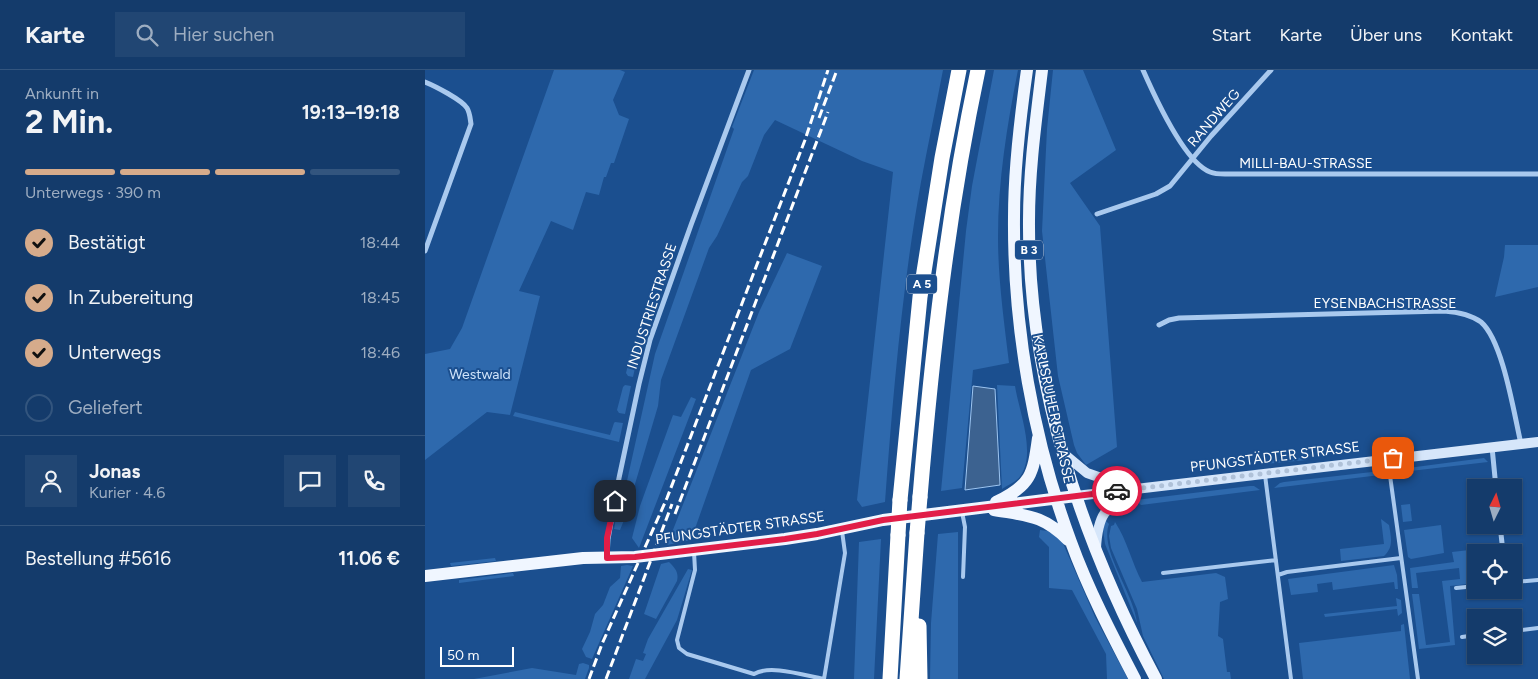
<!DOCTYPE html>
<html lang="de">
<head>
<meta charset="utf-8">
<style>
  :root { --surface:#143b6b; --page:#214673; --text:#f1f3f6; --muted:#9dadc1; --line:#33557e; --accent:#d6ab8b }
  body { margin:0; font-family:Figtree,sans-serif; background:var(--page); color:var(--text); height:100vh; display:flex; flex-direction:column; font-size:19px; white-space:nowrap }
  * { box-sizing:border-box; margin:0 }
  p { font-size:16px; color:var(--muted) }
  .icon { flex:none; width:28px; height:28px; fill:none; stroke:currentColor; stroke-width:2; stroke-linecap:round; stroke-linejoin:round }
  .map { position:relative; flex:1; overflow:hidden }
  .details { display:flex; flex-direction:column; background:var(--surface); width:425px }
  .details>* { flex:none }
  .needle { width:32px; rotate:5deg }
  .buttons { position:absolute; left:1042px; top:409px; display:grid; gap:10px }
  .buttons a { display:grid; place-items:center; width:55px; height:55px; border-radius:0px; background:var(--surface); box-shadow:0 1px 4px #0004,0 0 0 1px var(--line); font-size:25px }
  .scale { position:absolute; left:15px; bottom:12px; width:74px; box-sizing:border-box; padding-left:5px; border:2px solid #fff; border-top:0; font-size:14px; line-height:18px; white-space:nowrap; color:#fff; -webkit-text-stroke:4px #1b4f8f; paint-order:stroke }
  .pin { position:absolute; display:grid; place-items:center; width:42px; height:42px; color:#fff; margin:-21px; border-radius:10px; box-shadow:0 2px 8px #0006 }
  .courier { position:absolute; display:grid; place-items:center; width:50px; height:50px; margin:-25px; border:4px solid #e11d48; border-radius:50%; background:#fff; color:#222; box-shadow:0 1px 6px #0007 }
  .summary em { font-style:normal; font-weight:700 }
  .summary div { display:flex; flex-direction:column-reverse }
  .summary { display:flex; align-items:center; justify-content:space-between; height:85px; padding:0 25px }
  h1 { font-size:32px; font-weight:700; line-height:38px }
  .bar { display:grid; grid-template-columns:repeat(4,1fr); gap:8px 5px; align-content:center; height:60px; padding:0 25px }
  .bar i { height:6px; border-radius:4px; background:var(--line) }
  .bar .on { background:var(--accent) }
  .bar p { grid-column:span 4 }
  .line { display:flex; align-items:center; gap:12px; padding:0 25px; border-top:1px solid var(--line) }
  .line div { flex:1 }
  .round { display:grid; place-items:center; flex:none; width:52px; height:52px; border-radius:0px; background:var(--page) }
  ol { padding:0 25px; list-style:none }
  li { display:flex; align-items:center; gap:15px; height:55px }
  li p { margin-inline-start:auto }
  li .icon { padding:5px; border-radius:50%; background:var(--accent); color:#111; stroke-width:4 }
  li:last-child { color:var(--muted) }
  li i { width:28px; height:28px; border:2px solid var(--line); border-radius:50% }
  header { display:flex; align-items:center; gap:30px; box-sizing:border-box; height:70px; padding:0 25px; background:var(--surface); border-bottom:1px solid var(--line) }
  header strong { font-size:24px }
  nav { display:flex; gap:28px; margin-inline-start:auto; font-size:18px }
  .search { width:350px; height:45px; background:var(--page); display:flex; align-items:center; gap:12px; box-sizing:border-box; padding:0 18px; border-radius:0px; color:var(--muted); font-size:19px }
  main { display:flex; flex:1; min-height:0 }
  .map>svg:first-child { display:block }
</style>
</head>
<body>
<header>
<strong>Karte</strong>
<div class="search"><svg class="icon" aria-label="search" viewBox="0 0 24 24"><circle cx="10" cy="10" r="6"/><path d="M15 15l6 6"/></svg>Hier suchen</div>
<nav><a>Start</a><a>Karte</a><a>Über uns</a><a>Kontakt</a></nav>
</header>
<main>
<section class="details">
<div class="summary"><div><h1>2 Min.</h1><p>Ankunft in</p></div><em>19:13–19:18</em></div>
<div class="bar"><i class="on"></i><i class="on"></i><i class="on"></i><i></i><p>Unterwegs · 390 m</p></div>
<ol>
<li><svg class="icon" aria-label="check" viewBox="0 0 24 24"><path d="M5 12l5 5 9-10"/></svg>Bestätigt<p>18:44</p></li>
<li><svg class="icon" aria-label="check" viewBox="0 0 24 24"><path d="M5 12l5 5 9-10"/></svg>In Zubereitung<p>18:45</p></li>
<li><svg class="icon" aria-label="check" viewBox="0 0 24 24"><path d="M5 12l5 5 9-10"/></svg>Unterwegs<p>18:46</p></li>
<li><i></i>Geliefert</li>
</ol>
<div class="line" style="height:90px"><a class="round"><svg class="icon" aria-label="person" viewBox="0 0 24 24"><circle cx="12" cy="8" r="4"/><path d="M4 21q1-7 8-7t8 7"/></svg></a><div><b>Jonas</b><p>Kurier · 4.6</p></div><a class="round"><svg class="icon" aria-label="chat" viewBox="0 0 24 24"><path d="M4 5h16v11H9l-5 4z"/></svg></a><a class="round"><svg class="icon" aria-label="phone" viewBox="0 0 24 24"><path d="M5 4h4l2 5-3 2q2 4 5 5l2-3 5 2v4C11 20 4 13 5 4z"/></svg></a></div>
<div class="line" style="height:65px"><div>Bestellung #5616</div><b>11.06 €</b></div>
</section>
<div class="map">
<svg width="1113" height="609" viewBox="0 0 1113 609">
  <rect width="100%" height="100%" fill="#1b4f8f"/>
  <path fill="#2e69ad" d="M129 0H195L200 2 188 30 194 45 204 49 189 93H186L181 107H179L174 125 161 122 148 160 126 151 94 221 115 226 85 345 62 342 0 390V284L25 279 37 258Z
    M329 0H518C511 37 503 74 496 112 477 217 468 325 460 432L437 437 432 430 468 102 437 91 350 50 339 65 323 106 317 112 292 166 284 178 236 310 233 336 205 431 206 433 195 460 189 459 193 437 196 438 230 284 309 59 307 57Z
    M569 0H593C582 55 573 111 573 167 573 209 579 251 584 293L548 300 537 418 516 421 541 161 547 116Z
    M628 0H658L691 80 645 113 675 156 692 377 661 395 652 383 649 375 633 306 617 161 622 59Z
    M1080 175H1113V217L1070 227 1079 187Z
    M362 183 397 196 365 279 326 300 266 470 242 475 334 242Z
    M207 279 214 280 208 307 203 306 201 303Z
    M200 315 206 316 200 344 194 343 192 340 198 317Z
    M572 315 590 316C594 341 611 382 596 405 592 412 583 415 577 419Z
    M266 327 271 329 214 478 207 468 215 436 248 345 256 347Z
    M90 342 185 365 189 353 190 352 198 353 194 372 88 346Z
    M882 387V390L841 394V391Z
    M1059 388 1063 392 977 402 983 398Z
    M947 402 955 405 849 418 855 413 859 412Z
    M825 416H829L835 420 716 435 711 430Z
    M985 434 987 451 978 452 976 435Z
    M956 449 964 455C966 467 969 477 959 486L916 491 915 479 959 474Z
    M680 450 684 454C674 480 709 523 712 553L680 474 678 459Z
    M690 452C702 470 707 493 717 512L791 503 800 507 803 529 795 532 793 566 798 569 802 602H805L806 609H739L718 566 712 539 686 478 684 466 686 456 689 455Z
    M1016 455 1019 483 986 489 983 487 979 460Z
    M615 460 623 461 637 471 670 547 703 609H682L681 584 647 520 624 518V477L614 467Z
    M533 462V609H505L506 553 513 464Z
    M456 469 449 609H429L434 472Z
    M1053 479 1051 513 1025 516 1030 575 994 579 987 524H994L1001 575 1025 572 1017 511 1035 509 1034 498 991 503 993 518H987L985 498 1029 492 1027 482Z
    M70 488 71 491 26 496 25 493Z
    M244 492C250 498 254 502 252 511L231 549 219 544 236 494Z
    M202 495 208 496 167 589 161 587 157 579 165 562 170 544 178 535 185 517 195 508 196 496Z
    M969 495 972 505 973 519H970L969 512 908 520 907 512 892 514 893 522 866 525 863 509Z
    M263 499 267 500 252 550 220 609H204L211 589 218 591 221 584 218 583 223 569Z
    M88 503 89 506 34 513V510Z
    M971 528 976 530 977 543 973 546 972 539 900 547 899 544 972 536Z
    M979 554 985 609H878L874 573 976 561V555Z
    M158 593 164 595V598L160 609H49L107 598 151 605 154 594Z"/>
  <path fill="#3c6290" stroke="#9cc4f0" d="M548 316 570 319 575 415 540 420Z"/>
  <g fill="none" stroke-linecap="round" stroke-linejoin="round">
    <path stroke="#a9c9ee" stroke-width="4" d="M963 391 993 609
      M840 405 866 609
      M537 442 540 457 538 507
      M269 482 270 500 252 570 254 578 262 584 329 604C345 594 381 606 399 609L420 483 417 461
      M738 503 851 490
      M853 505 862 502 976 488
      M1089 512 1113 510
      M1031 518 1051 516
      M1089 561 1113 558
      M1037 567 1051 565"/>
    <path stroke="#a9c9ee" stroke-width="5" d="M718 0C729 25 759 92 785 102 790 104 795 104 800 104H1113
      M0 12C10 16 37 30 42 38 45 43 45 48 46 54L0 181
      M672 144 731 124 745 116 786 66 846 0
      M734 255 744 250 754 248 1019 241C1032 242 1045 244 1056 252 1078 271 1089 344 1096 374
      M1067 377 1071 418
      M1075 455 1078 482
      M182 487 183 469 194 408 214 314 225 270 266 155 324 0"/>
    <path stroke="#d6e6fa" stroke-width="10" d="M638 383 662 403 705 418
      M651 426 1113 372
      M671 478C673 443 680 439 708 420"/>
    <path stroke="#f0f6ff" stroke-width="12" d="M602 0C595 49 589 97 589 147 588 256 608 370 646 472 663 519 687 565 710 609
      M617 0C611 50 604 100 604 151 603 311 656 469 731 609
      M571 432C606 415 608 405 613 368
      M569 440C603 446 618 445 643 470
      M0 506 158 488 210 487 360 469 392 464 458 450 651 426"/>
    <path stroke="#fff" stroke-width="15" d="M495 427C507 283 523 141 553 0
      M475 430 495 227 517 88 534 0
      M494 556 495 609
      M465 609 473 465
      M482 609 492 463"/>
    <path stroke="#fff" stroke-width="3" stroke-dasharray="9 4" stroke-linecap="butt" d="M394 48 412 0
      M250 444 403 42
      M164 609 177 574 242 428 380 70 403 0
      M181 609 247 434"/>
    <path stroke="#fff" stroke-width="15" d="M492 463 495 427
      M473 465 475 430"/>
  </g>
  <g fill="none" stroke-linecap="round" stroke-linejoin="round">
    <path stroke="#afc1d8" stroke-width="5" stroke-dasharray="0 9" d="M692 421 968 388"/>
    <path stroke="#e11d48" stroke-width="6" d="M190 431 182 468V488L210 487 360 469 392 464 458 450 692 421"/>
  </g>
  <g text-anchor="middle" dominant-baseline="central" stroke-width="4" stroke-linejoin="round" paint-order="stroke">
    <g fill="#1b4f8f" stroke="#bbcadd" stroke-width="1">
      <rect x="590" y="170.5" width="28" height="19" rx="4"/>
      <rect x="482" y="204.5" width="30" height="19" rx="4"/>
    </g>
    <g font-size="12" font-weight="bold" fill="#fff">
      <text x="604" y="180">B 3</text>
      <text x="497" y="214">A 5</text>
    </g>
    <g font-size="14" fill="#fff" stroke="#1b4f8f">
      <text transform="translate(789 48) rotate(-49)">RANDWEG</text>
      <text x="881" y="93">MILLI-BAU-STRASSE</text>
      <text x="960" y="233">EYSENBACHSTRASSE</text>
      <text transform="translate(227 236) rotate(-72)">INDUSTRIESTRASSE</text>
      <text transform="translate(628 339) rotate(78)">KARLSRUHER STRASSE</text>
      <text transform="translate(850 387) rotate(-7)">PFUNGSTÄDTER STRASSE</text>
      <text transform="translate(315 458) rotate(-8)">PFUNGSTÄDTER STRASSE</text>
    </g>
    <g font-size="14" fill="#cfe3fa" stroke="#1b4f8f">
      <text x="55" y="304">Westwald</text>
    </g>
  </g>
</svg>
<div class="buttons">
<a><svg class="needle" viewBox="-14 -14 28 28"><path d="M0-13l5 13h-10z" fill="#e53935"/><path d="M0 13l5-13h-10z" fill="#9dadc1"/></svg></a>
<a><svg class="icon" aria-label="locate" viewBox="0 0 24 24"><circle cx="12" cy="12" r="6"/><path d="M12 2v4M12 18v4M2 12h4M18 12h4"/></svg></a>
<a><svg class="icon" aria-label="layers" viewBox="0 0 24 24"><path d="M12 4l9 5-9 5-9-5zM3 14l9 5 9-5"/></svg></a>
</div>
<div class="scale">50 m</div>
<div class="pin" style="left:968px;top:388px;background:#ea580c"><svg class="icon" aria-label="bag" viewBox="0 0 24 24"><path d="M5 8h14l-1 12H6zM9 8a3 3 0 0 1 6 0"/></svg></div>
<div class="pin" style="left:190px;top:431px;background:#1f2937"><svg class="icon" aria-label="home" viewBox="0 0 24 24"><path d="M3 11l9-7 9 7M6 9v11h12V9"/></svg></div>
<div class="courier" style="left:692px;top:421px"><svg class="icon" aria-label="car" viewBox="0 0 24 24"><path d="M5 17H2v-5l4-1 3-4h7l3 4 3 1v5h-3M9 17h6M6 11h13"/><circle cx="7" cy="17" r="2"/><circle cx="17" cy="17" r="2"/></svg></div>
</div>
</main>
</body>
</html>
